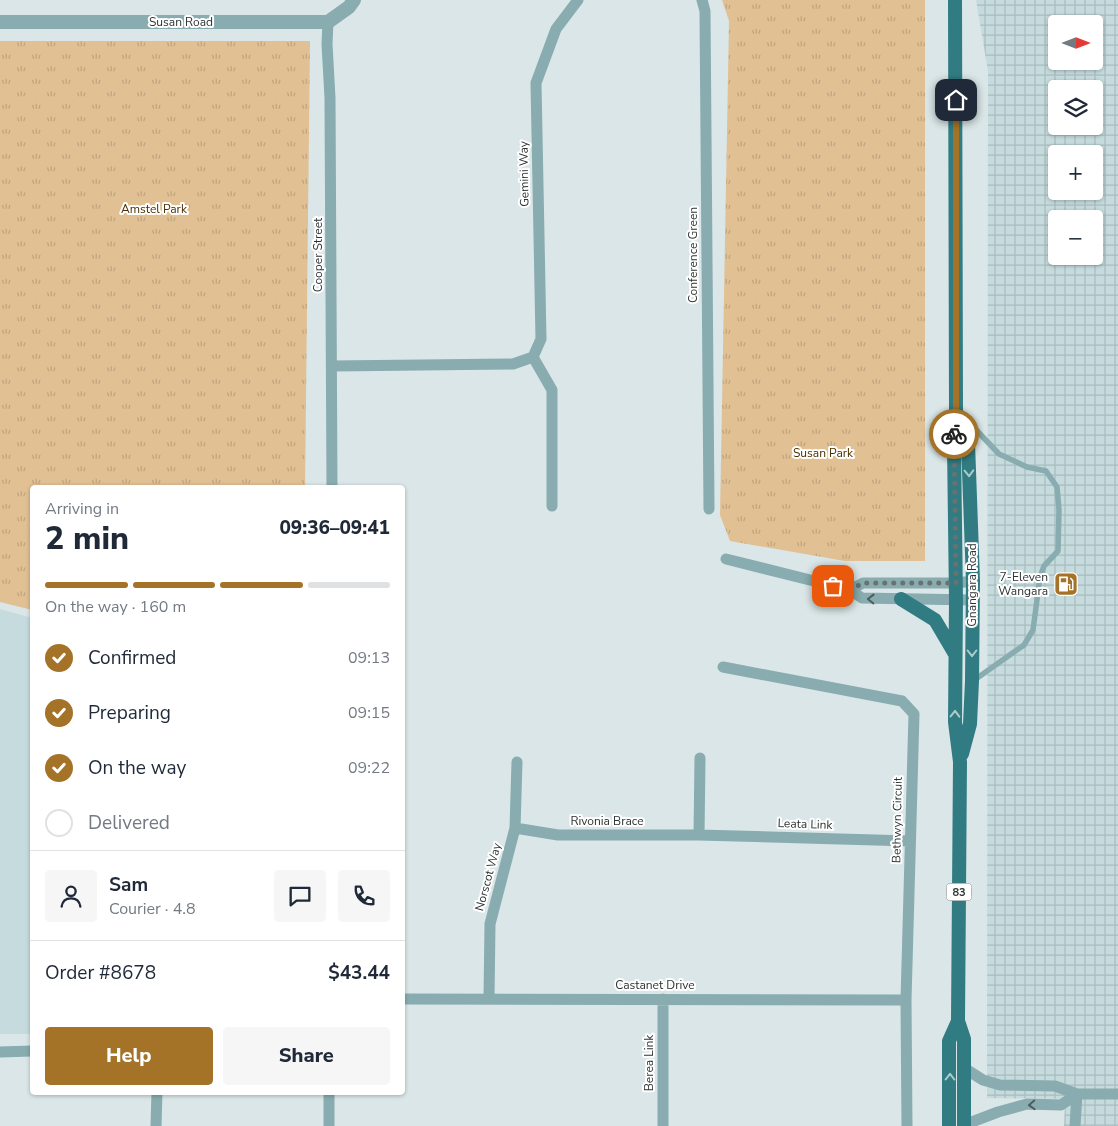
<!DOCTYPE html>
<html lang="en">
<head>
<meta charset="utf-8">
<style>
  :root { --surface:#fff; --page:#f6f6f7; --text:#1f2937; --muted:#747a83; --line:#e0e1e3; --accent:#a47328 }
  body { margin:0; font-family:"Nunito Sans",sans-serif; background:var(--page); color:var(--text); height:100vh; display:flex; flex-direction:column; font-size:19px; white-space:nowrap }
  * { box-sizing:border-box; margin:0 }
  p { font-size:16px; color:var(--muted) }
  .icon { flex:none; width:28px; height:28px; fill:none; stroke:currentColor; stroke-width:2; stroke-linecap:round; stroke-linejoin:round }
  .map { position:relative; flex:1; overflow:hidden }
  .drawer { position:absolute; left:30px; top:485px; width:375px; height:610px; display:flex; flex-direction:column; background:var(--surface); border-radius:5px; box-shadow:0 1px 4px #0004 }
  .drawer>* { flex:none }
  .needle { width:32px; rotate:90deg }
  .tools { position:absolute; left:1048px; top:15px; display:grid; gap:10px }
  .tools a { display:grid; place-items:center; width:55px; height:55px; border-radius:5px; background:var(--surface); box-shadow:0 1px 4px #0004; font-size:25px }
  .pin { position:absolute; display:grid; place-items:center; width:42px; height:42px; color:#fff; margin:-21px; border-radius:10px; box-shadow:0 2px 8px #0006 }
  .courier { position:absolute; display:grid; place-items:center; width:50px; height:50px; margin:-25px; border:4px solid #a47328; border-radius:50%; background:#fff; color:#222; box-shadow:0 1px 6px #0007 }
  .head em { font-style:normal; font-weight:800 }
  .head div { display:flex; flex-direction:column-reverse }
  .head { display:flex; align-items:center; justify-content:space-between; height:85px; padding:0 15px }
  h1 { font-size:32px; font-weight:800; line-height:38px }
  .bar { display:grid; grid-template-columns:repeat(4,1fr); gap:8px 5px; align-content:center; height:60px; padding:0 15px }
  .bar i { height:6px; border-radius:4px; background:var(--line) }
  .bar .on { background:var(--accent) }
  .bar p { grid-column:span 4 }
  .line { display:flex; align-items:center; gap:12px; padding:0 15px; border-top:1px solid var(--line) }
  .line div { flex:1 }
  .round { display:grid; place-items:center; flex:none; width:52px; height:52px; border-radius:5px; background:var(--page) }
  ol { padding:0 15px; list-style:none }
  li { display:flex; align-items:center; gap:15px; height:55px }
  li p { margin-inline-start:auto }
  li .icon { padding:5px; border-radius:50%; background:var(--accent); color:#fff; stroke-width:4 }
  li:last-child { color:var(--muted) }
  li i { width:28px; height:28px; border:2px solid var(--line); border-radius:50% }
  .primary-button { display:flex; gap:10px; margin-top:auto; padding:10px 15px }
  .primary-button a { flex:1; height:58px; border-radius:5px; background:var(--accent); color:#fff; font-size:20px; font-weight:800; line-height:58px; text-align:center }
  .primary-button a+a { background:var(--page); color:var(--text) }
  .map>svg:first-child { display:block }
</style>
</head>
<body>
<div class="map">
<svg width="1118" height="1126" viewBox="0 0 1118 1126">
  <defs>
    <pattern id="industrial-grid" width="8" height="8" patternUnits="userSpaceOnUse" patternTransform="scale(1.25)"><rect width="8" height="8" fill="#c5dbdd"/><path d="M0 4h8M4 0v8" fill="none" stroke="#aabcbe"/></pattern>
    <pattern id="park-tufts" width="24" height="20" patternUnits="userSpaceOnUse" patternTransform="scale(1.25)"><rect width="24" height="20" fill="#e1c093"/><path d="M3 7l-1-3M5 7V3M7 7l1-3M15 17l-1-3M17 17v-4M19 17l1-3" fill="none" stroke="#c1a57f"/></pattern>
  </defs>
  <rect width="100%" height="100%" fill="#dae6e7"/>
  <path fill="#c5dbdd" d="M0 609 32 618V1034H0Z"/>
  <path fill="url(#industrial-grid)" fill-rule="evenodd" d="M976 0H1118V1126H1064L1065 1099 987 1098 988 71ZM1056 24H1094V61H1056ZM1056 89H1094V126H1056ZM1056 154H1094V191H1056ZM1056 219H1094V256H1056Z"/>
  <path fill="url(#park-tufts)" d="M722 0H925V561H845L730 541 720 515 729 21Z
    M0 41H310L305 487 32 488V610L0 602Z"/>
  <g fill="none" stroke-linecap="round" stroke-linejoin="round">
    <path stroke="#88acaf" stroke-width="5.5" d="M963 416 999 454 1027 467 1046 471 1057 487 1059 510 1058 551 1044 566 1040 577 1033 630 1024 645 973 681"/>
    <path stroke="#88acaf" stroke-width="11" d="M702 0 705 11 709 509
      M328 22 327 44 330 98 332 488
      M533 357 552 390V506
      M332 366 513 364 533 357 541 339 536 83 556 29 578 0
      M726 559 850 590 862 598 973 600
      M850 590 863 583H956L973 581
      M723 667 902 701 914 714 906 1000 907 1126
      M515 828 558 835H699L910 841
      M699 835 700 758
      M489 998 490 924 515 828 517 762
      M402 999 906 1000
      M663 999V1126
      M0 1052 32 1051
      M964 1068 983 1080 1000 1085 1055 1086 1077 1094H1118
      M329 1092V1126
      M964 1125 998 1112 1027 1104 1061 1105 1077 1094
      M156 1126 157 1092
      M1075 1126 1077 1094"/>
    <path stroke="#88acaf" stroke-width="14" d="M0 22H328L349 7 354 0"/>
    <path stroke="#317c83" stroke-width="14" d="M955 0 956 409 954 445 956 600 955 722 960 762 958 1021 964 1039V1126
      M959 416 968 443 973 581 972 681 970 724 962 754
      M901 599 935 620 955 654
      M949 1126V1041L958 1021"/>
  </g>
  <defs><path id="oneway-chevron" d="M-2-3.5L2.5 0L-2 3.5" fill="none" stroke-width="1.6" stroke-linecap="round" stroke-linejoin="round" transform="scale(1.25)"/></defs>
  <g stroke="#adcbcd">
    <use href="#oneway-chevron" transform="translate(969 473) rotate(88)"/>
    <use href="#oneway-chevron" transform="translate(972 653) rotate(90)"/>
    <use href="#oneway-chevron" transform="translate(955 714) rotate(-89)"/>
    <use href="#oneway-chevron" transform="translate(950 1077) rotate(-90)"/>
  </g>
  <g stroke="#4d5d5e">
    <use href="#oneway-chevron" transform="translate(871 599) rotate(-179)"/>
    <use href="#oneway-chevron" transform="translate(1032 1105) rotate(177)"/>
  </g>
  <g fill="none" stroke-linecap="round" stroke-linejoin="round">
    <path stroke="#6a7171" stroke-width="5" stroke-dasharray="0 9" d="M833 586 850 590 863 583H956L954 434"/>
    <path stroke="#a47328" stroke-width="6" d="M954 434 956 408V100"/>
  </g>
  <defs>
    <g id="fuel-square" transform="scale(1.25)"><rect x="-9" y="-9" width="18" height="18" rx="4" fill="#a47328" stroke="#fff"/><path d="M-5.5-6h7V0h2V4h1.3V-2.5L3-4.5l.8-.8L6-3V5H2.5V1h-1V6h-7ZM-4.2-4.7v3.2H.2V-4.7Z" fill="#fff"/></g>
  </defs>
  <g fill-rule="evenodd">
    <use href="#fuel-square" x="1066" y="584"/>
  </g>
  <g text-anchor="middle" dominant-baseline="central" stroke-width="4" stroke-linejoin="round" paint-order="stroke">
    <rect fill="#fff" stroke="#6c7070" stroke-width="1" x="946.5" y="883.5" width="25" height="17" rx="4"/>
    <g font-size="11" font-weight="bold" fill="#2d3232">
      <text x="959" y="892">83</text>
    </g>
    <g font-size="12" fill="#2d3232" stroke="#fff">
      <text x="181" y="22">Susan Road</text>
      <text transform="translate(524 174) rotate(-91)">Gemini Way</text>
      <text transform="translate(318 255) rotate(-90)">Cooper Street</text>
      <text transform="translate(693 255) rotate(-90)">Conference Green</text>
      <text transform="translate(972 585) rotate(-90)">Gnangara Road</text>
      <text transform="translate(897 820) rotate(-89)">Bethwyn Circuit</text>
      <text x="607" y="821">Rivonia Brace</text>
      <text transform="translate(805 824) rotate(2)">Leata Link</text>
      <text transform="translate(488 877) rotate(-75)">Norscot Way</text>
      <text x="655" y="985">Castanet Drive</text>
      <text transform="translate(649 1063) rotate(-90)">Berea Link</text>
    </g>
    <g font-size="12" fill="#4b2f00" stroke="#fff">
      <text x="154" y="209">Amstel Park</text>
      <text x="823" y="453">Susan Park</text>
    </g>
    <g font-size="12" fill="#2d3232" stroke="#fff" text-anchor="end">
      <text x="1048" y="577">7-Eleven<tspan x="1048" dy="14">Wangara</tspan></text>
    </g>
  </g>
</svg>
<div class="tools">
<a><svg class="needle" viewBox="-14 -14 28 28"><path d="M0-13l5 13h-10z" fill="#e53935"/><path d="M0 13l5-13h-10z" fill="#747a83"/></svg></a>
<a><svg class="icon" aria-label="layers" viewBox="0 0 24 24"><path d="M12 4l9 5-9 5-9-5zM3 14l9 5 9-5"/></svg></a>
<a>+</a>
<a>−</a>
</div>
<div class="pin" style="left:833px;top:586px;background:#ea580c"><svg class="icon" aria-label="bag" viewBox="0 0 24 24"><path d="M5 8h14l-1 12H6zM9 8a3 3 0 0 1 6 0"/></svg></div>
<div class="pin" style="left:956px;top:100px;background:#1f2937"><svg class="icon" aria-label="home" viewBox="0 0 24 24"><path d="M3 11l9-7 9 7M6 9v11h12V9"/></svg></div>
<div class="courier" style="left:954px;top:434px"><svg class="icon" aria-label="bike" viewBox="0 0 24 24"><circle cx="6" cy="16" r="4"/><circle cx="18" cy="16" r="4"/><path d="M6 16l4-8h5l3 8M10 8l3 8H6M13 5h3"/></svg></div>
<section class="drawer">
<div class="head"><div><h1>2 min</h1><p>Arriving in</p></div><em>09:36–09:41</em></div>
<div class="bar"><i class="on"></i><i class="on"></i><i class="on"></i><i></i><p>On the way · 160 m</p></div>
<ol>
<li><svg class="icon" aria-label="check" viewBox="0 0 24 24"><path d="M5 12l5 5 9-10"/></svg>Confirmed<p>09:13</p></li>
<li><svg class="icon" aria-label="check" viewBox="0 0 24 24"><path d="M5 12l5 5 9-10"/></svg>Preparing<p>09:15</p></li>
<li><svg class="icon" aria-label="check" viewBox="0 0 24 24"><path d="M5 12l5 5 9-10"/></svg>On the way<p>09:22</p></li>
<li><i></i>Delivered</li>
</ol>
<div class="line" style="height:90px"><a class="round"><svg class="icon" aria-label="person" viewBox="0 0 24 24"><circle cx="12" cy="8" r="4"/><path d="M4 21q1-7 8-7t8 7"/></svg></a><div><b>Sam</b><p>Courier · 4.8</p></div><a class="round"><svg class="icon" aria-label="chat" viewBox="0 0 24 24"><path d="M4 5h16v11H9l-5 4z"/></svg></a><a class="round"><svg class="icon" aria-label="phone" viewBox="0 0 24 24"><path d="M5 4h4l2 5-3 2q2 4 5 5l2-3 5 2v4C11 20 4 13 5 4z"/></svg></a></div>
<div class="line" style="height:65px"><div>Order #8678</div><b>$43.44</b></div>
<div class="primary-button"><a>Help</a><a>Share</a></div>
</section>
</div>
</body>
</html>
